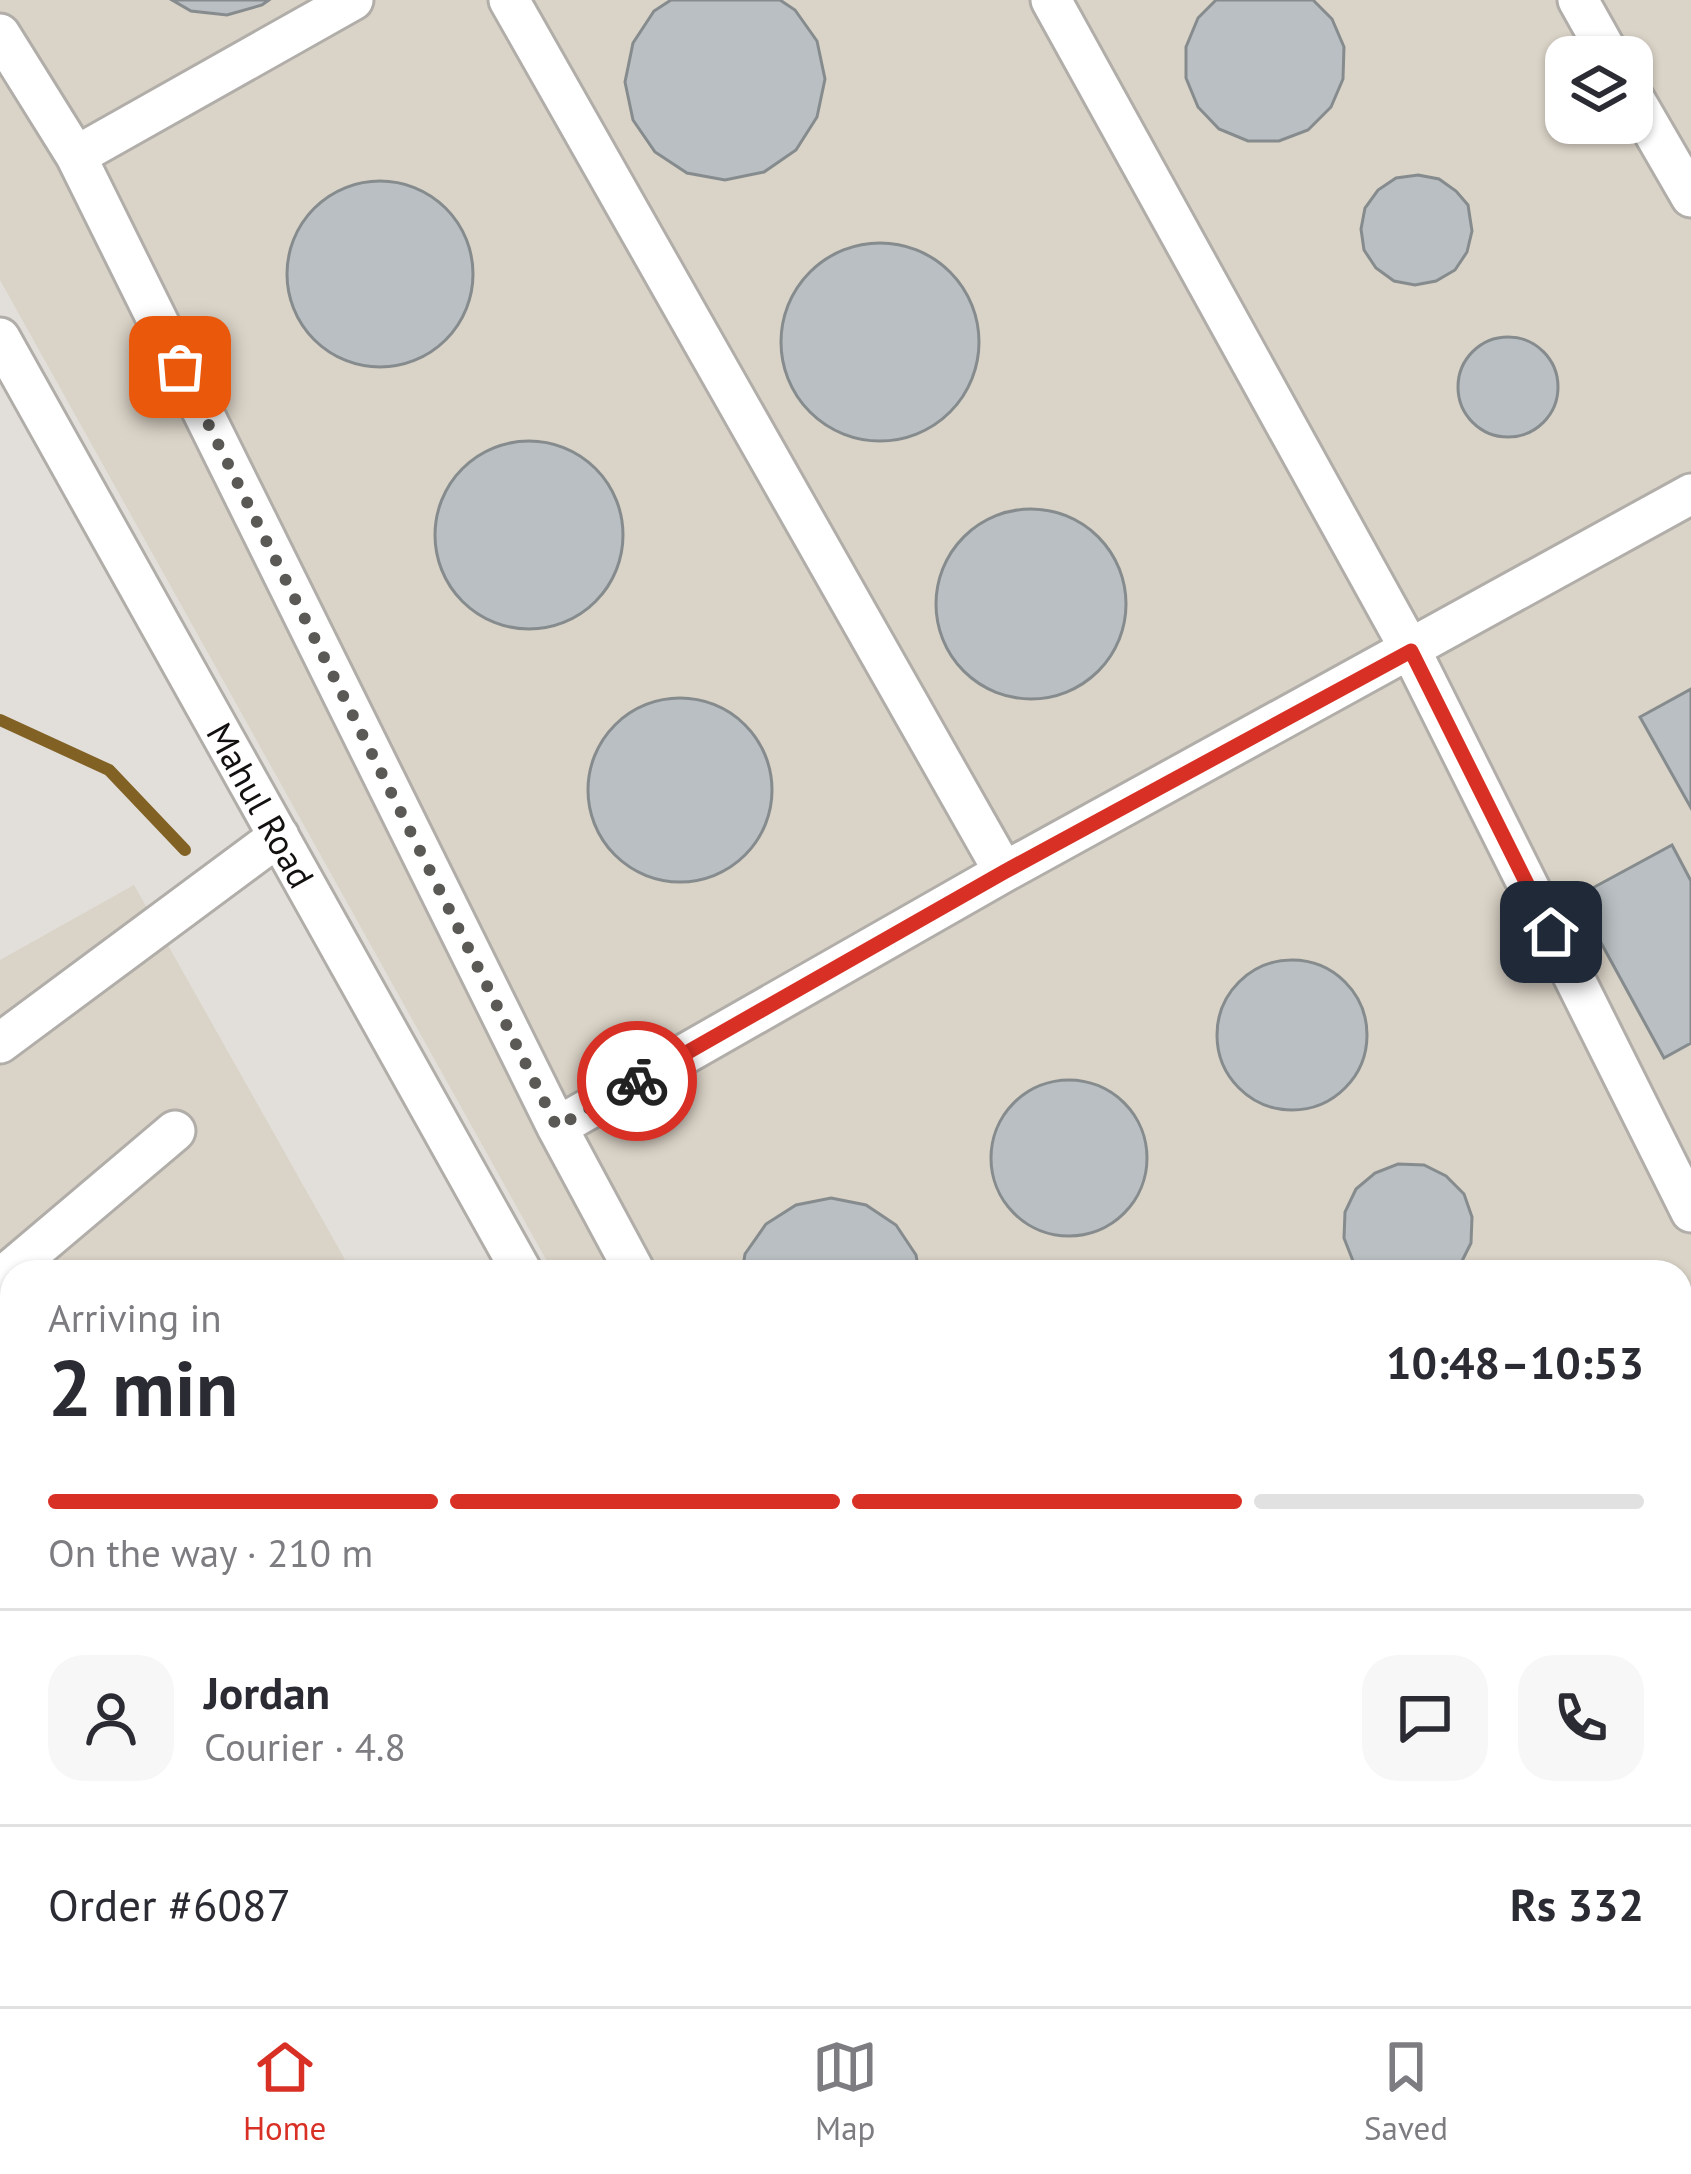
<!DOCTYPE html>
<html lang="en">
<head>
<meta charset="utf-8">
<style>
  :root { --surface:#fff; --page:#f7f7f7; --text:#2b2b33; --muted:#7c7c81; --line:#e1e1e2; --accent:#d93025 }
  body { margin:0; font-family:"PT Sans",sans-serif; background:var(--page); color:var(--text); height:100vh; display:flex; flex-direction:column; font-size:45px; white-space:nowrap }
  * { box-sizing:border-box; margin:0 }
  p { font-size:39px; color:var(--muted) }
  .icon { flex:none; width:66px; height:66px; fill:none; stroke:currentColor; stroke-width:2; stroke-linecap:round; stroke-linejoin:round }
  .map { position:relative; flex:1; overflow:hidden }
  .details { position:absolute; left:0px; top:1260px; width:1692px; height:747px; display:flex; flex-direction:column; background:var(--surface); border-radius:36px 36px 0 0; box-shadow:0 3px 9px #0004 }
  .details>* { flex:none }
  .buttons { position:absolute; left:1545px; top:36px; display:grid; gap:24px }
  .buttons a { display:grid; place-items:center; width:108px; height:108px; border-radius:24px; background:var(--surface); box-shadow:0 3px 9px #0004; font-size:60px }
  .pin { position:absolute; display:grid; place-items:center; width:102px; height:102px; color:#fff; margin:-51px; border-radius:24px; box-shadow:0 6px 18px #0006 }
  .courier { position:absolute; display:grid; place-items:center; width:120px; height:120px; margin:-60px; border:9px solid #d93025; border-radius:50%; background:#fff; color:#222; box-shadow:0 3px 15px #0007 }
  .overview em { font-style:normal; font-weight:800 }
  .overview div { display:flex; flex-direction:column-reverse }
  .overview { display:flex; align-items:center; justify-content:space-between; height:204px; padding:0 48px }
  h1 { font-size:78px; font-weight:800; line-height:90px }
  .bar { display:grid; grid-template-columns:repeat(4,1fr); gap:18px 12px; align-content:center; height:144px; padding:0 48px }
  .bar i { height:15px; border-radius:9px; background:var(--line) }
  .bar .active { background:var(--accent) }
  .bar p { grid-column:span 4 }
  .line { display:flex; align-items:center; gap:30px; padding:0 48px; border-top:3px solid var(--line) }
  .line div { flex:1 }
  .round { display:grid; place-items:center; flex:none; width:126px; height:126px; border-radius:36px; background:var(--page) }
  .tabs { display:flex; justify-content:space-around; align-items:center; height:168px; border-top:3px solid var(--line); background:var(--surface); font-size:33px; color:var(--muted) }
  .tabs a { display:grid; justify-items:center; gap:6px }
  .tabs .active { color:var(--accent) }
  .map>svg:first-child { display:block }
</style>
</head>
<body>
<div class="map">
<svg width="1691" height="2006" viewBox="0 0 1691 2006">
  <rect width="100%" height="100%" fill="#e2dfda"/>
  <path fill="#dad3c7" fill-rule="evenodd" d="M0 0H1691V2006H962L956 1995H1680V1272H553L0 280ZM1566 57H1632V123H1566Z
    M134 885 352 1272H12V1913L0 1921V960Z"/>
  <path fill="#f0bf6f" d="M12 1913V1995H769L776 2006H0V1921Z"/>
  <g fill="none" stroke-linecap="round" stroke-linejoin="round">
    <path stroke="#826125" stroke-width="12" d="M0 720 109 770 185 850"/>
  </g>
  <path fill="#b9bfc2" stroke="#868c8e" stroke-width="3" d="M172 0H269L262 5 227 15 191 11Z
    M671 0H780L795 10 817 41 825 79 817 117 796 150 764 172 725 180 687 173 655 152 633 120 625 82 633 43 654 11Z
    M1216 0H1313L1332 19 1344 47 1343 79 1331 107 1308 130 1279 141H1248L1219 129 1198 107 1186 78V47L1198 18Z
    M1418 175 1439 179 1456 191 1468 205 1472 231 1467 252 1455 270 1436 281 1415 285 1394 281 1376 268 1364 250 1361 229 1365 208 1378 190 1396 178Z
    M287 274a93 93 0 1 1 186 0a93 93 0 1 1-186 0Z
    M781 342a99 99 0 1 1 198 0a99 99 0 1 1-198 0Z
    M1458 387a50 50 0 1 1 100 0a50 50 0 1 1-100 0Z
    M435 535a94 94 0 1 1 188 0a94 94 0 1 1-188 0Z
    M936 604a95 95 0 1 1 190 0a95 95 0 1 1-190 0Z
    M1691 689V808L1640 717Z
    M588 790a92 92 0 1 1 184 0a92 92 0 1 1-184 0Z
    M1672 845 1691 881V1043L1664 1058 1576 897Z
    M1217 1035a75 75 0 1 1 150 0a75 75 0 1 1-150 0Z
    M991 1158a78 78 0 1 1 156 0a78 78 0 1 1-156 0Z
    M1398 1164 1424 1165 1446 1176 1464 1194 1472 1217 1471 1243 1460 1265 1453 1272H1363L1353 1261 1344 1238 1345 1212 1356 1189 1375 1173Z
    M831 1198 866 1205 896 1225 916 1255 919 1272H742L745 1254 766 1224 796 1205Z"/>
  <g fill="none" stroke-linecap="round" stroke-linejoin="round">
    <g stroke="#b1ada9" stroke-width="45">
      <path id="minor" d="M509 0 1004 872
        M1051 0 1411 651 1691 1212
        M1578 0 1610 57
        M0 34 76 156 557 1127
        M1632 95 1691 197
        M76 156 353 0
        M0 338 522 1272
        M0 1043 279 836
        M635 1272 557 1127 1004 872 1691 494
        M0 1279 175 1131
        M0 1527 12 1518
        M0 1756 12 1747
        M927 1995 933 2006
        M1025 1995 1031 2006"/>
    </g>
    <use href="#minor" stroke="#fff" stroke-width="39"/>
  </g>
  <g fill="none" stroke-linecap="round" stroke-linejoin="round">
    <path stroke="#5b5956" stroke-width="12" stroke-dasharray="0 21.6" d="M180 367 557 1127 637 1081"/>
    <path stroke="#d93025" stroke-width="15" d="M637 1081 1004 872 1411 651 1551 932"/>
  </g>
  <g text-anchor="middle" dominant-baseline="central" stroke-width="9" stroke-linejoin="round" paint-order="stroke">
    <g font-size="36" fill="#12110f" stroke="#fff">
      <text transform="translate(261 805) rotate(61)">Mahul Road</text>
    </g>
  </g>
</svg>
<div class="buttons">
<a><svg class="icon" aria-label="layers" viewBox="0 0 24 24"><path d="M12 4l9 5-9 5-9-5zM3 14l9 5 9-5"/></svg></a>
</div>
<div class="pin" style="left:180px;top:367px;background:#ea580c"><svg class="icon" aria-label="bag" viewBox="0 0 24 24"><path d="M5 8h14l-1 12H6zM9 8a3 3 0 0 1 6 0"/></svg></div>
<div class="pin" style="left:1551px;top:932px;background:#1f2937"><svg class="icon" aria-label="home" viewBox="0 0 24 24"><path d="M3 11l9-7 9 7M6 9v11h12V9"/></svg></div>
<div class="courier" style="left:637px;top:1081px"><svg class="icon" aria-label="bike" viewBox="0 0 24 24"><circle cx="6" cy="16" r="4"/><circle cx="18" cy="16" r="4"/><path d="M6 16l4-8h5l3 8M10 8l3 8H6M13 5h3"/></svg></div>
<section class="details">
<div class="overview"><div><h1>2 min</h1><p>Arriving in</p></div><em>10:48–10:53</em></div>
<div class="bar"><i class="active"></i><i class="active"></i><i class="active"></i><i></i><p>On the way · 210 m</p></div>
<div class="line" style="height:216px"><a class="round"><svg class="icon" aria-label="person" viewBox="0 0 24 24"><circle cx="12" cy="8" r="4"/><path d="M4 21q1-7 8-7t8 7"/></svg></a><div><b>Jordan</b><p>Courier · 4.8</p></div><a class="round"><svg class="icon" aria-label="chat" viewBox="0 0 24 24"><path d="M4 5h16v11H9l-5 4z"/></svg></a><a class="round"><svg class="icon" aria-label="phone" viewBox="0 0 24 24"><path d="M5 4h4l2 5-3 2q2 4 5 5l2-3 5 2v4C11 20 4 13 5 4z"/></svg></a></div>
<div class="line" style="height:156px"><div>Order #6087</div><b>Rs 332</b></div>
</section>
</div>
<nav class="tabs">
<a class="active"><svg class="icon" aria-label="home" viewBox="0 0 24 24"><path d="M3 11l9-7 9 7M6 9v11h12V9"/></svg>Home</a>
<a><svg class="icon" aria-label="map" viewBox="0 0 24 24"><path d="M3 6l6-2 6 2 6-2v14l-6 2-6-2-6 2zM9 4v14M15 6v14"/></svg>Map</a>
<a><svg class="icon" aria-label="saved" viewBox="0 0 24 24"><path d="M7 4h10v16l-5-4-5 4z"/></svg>Saved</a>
</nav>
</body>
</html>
